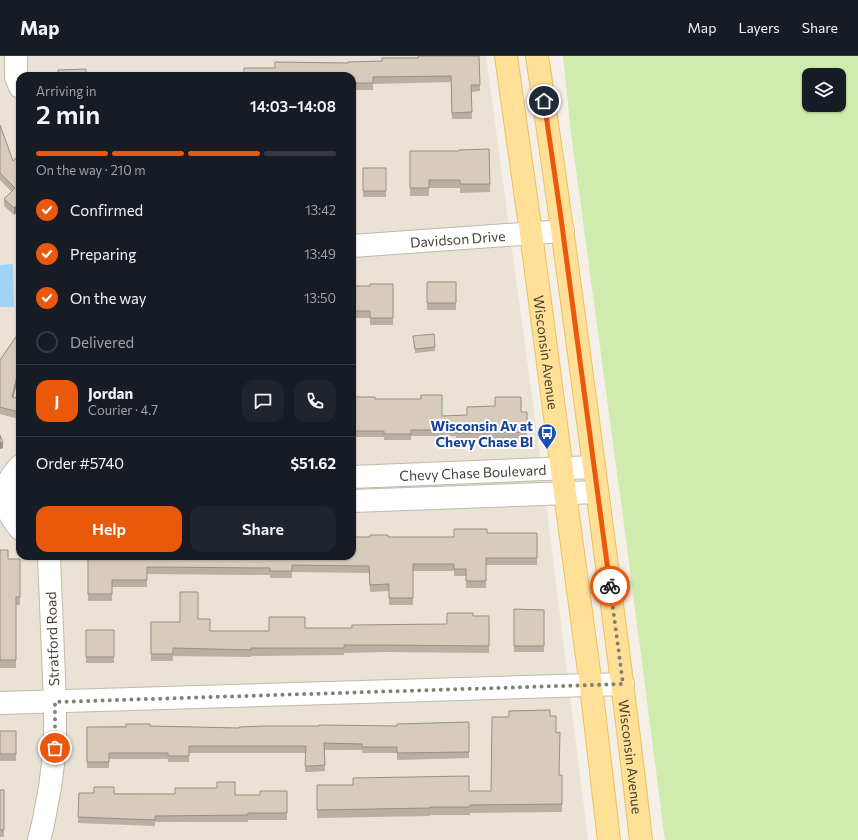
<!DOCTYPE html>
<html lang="en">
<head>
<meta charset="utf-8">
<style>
  :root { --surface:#171b24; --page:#20242c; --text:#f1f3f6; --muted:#9ea1a6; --line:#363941; --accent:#ea580c }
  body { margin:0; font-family:Commissioner,sans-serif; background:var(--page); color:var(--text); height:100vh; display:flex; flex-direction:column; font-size:15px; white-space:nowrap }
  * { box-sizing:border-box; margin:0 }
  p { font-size:13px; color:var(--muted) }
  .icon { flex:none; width:22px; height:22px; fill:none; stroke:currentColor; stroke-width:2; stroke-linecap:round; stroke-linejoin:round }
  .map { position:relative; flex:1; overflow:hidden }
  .drawer { position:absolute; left:16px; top:16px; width:340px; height:488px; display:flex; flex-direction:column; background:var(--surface); border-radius:12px; box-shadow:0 1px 3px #0004 }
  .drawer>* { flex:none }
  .fabs { position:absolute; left:802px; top:12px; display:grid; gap:8px }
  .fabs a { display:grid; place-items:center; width:44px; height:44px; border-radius:8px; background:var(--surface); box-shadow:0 1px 3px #0004; font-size:20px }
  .pin { position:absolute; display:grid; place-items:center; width:34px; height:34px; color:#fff; margin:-17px; border:2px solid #fff; border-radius:50%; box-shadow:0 1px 4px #0007 }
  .courier { position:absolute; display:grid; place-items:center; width:40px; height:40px; margin:-20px; border:3px solid #ea580c; border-radius:50%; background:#fff; color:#222; box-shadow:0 1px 5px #0007 }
  .overview em { font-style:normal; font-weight:600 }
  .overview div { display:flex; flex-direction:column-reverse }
  .overview { display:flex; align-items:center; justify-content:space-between; height:68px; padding:0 20px }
  h1 { font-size:26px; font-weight:600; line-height:30px }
  .bar { display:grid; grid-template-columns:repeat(4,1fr); gap:6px 4px; align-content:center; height:48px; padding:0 20px }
  .bar i { height:5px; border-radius:3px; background:var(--line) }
  .bar .current { background:var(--accent) }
  .bar p { grid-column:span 4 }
  .line { display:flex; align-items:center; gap:10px; padding:0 20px; border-top:1px solid var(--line) }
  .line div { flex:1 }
  .round { display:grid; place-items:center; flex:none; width:42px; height:42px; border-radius:12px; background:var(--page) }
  ol { padding:0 20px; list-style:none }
  li { display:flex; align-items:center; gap:12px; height:44px }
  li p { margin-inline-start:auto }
  li .icon { padding:4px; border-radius:50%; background:var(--accent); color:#fff; stroke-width:4 }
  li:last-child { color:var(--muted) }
  li i { width:22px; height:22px; border:2px solid var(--line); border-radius:50% }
  .action { display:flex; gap:8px; margin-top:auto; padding:8px 20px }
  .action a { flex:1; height:46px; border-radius:12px; background:var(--accent); color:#fff; font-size:16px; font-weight:600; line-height:46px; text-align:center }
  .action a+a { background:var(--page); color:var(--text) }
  header { display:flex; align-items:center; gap:24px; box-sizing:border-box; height:56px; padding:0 20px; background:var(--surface); border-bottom:1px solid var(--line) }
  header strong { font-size:19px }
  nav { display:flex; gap:22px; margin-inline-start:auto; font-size:14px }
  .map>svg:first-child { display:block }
</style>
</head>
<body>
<header>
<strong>Map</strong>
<nav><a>Map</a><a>Layers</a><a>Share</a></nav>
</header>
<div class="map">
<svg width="858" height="784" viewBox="0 0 858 784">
  <rect width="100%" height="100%" fill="#f4f0e7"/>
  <path fill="#e9e2d5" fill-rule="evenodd" d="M0 0H486L544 430 588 784H0ZM20 20H352V500H20Z"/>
  <path fill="#d0ebae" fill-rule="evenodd" d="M563 0H858V784H665L625 476 571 77ZM809 19H839V49H809Z"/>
  <path fill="#a0d3f5" d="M13 208 14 251H0V209Z"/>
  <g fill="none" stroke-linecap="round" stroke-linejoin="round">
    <g stroke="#c1b8a9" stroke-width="24">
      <g id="minor">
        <path d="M16 0V21L20 31"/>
        <path id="s1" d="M352 190 563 175"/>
        <path d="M20 410C0 430 2 453 20 473"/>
        <path id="s2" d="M352 421 594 411"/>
        <path d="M352 445 597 436"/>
        <path d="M0 647 623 628"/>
        <path d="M39 784 43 768 50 731 55 692V646L49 500"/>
      </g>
    </g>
    <g stroke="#ebc05f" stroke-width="24">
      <g id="major">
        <path id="s3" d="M506 0 531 177 565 437 591 630 609 784"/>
        <path id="s4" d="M537 0C559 144 578 289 597 433 612 550 628 667 641 784"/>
      </g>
    </g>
    <use href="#minor" stroke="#fff" stroke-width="22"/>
    <use href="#major" stroke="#ffe096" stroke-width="22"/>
  </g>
  <path fill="#b9afa2" d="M418 2 480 29V35L471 36 472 63H452L451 26 373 28V34H352V20L244 17 275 12 348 7 382 5Z
    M0 69 13 105 20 102V153L14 159 4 150V143L12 136 0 124Z
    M489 93 490 136 460 137V132H429V140H410V95H459Z
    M363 112H386V141H363Z
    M427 226H456V254H427Z
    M393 228V269H370V262H352V230H370Z
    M20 275V319L19 318 13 341 20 343 19 363 0 358V304Z
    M413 280 435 291V295L415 297Z
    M352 341 375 343 442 360 527 356V381H521V382L456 384V380H411V384H384V381H352Z
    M487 477H537V509H486V532H466V520H454V515H413V549H389V535L370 536 369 517 292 516V522H270V519L147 518V531H112V545H88V500L388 481H454Z
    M0 494 8 503H20V549H16V612H0Z
    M514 553 544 554V596H514Z
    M473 560H489V597L385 596 344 597V599L251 600V601L173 600V605H151V566H180L198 563 210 575H269L305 572H352L447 568Z
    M86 574H114V607H86Z
    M550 660 556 677 559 719H562V756L470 757V759H430V760L317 762V729L469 735H491Z
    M469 666V702L397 704V697H362V694H325V715L312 716H305L306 697H189V706H168V703H109V712H87V671L150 670 239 672 397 670Z
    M0 675H16V705H0Z
    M217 732 235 739H260L287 735V764H248V766H155V770L78 767 79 737 175 738Z
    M0 734H4V781H0Z"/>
  <path fill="#968f84" d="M20 146V153L14 159V152Z
    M19 312V318L12 347V341Z
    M20 352V358L19 363V356Z
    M3 386V392L0 393V387Z"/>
  <path fill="#d7ccbc" stroke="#968f84" d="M418 0H479L480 29H471L472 56 452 57 451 20 373 21V27H352V20H151H168V18L244 17V12H275V6L348 7V6L382 5V2H418Z
    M86 13V20H58V14Z
    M0 69 13 105 18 100 20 102V146L14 152 4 143 15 132 0 117Z
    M489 93 490 128H460V124H429V132H410V95H459V94Z
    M363 112H386V135H363Z
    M427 226H456V247H427Z
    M370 228H393V262H370V255H352V230H370Z
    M20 275V312H19L12 341 20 343V352L19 356 0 351V304Z
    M434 278 435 291 415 293 413 280Z
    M421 339H442V360L467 359V351L495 350V341H521V356H527V375H521V376L456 377V374H411V378H384V375H352V341H375V343H421Z
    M0 379 3 386 0 387Z
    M454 473H487V477H537V502H486V525H466V513H454V508H413V542H389V528L370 529 369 510 292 509V515H270V512L147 511V524H112V538H88V500H352V481H370V479H388V481H454Z
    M0 494H8V503H20V541H16V604H0Z
    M180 536H198V563H210V575H269V561H305V572H352V569L447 568V557H473V560H489V590L385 589H344V592H251V594L173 592V598H151V566H180Z
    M514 553 544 554V590H514Z
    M86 574H114V601H86Z
    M550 654V660H556V677L560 676 559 719H562V748L470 749V751H430V752L317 754V729H353V722L469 720V735H491L492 661H509V655Z
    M469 666V696L397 697V691H362V688L324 687 325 709 312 710H305L306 690H189V700H168V697H109V706H87V671H126V668H150V670L239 672V671L267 670H319V669L397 670V668Z
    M0 675H16V698H0Z
    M217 726H235V739H260V735H287V757H248V759L155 760V764L78 761 79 737H94V731H114V738H175V732H217Z
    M0 734H4V774H0Z"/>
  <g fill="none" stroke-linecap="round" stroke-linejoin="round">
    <path stroke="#847e73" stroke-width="4" stroke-dasharray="0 7.2" d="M55 692V646L623 628 610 530"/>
    <path stroke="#ea580c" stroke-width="5" d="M544 45 561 162 610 530"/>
  </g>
  <defs>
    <g id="bus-pin" transform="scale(1)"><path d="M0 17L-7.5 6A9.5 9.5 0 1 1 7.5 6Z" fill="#1a4fb4" stroke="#fff"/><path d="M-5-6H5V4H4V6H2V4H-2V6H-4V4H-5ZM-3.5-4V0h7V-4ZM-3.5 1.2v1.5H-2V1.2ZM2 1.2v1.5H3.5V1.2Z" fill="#fff"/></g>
  </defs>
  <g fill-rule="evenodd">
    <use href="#bus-pin" x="547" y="377"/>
  </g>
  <g text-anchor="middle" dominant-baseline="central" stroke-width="4" stroke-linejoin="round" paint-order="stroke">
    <g font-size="14" fill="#484135" stroke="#fff">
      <text stroke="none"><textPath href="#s1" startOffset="106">Davidson Drive</textPath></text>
      <text stroke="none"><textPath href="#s3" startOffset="299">Wisconsin Avenue</textPath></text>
      <text stroke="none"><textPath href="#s2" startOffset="121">Chevy Chase Boulevard</textPath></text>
      <text transform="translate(52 583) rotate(-92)">Stratford Road</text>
      <text stroke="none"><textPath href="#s4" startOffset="707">Wisconsin Avenue</textPath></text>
    </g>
    <g font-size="14" font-weight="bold" fill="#164399" stroke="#fff" text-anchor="end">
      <text x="533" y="369">Wisconsin Av at<tspan x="533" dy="16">Chevy Chase Bl</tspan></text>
    </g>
  </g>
</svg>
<div class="fabs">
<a><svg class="icon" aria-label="layers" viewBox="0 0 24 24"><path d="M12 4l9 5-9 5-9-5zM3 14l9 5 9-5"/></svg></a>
</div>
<div class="pin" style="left:55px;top:692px;background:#ea580c"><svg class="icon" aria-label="bag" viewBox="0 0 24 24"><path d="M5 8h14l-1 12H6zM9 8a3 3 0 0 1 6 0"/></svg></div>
<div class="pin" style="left:544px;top:45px;background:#1f2937"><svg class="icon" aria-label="home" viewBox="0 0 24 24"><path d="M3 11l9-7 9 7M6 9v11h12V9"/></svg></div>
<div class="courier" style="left:610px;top:530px"><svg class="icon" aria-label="bike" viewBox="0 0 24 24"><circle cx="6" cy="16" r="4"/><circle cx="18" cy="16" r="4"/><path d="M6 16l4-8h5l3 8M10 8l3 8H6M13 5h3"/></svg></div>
<section class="drawer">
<div class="overview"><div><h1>2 min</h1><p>Arriving in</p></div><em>14:03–14:08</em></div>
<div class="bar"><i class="current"></i><i class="current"></i><i class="current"></i><i></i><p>On the way · 210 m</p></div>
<ol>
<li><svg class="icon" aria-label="check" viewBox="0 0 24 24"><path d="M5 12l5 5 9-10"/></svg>Confirmed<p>13:42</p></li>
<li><svg class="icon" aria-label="check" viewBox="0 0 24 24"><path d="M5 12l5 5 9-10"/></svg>Preparing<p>13:49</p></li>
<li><svg class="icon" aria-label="check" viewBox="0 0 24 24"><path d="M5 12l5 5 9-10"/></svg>On the way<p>13:50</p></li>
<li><i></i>Delivered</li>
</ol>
<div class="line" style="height:72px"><b class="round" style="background:var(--accent);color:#fff">J</b><div><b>Jordan</b><p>Courier · 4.7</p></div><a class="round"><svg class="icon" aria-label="chat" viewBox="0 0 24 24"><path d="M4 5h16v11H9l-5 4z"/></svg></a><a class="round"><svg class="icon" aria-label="phone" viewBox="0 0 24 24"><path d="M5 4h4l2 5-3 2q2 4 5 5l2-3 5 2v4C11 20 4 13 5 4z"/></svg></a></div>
<div class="line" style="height:52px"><div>Order #5740</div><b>$51.62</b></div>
<div class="action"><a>Help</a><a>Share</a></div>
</section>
</div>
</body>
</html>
